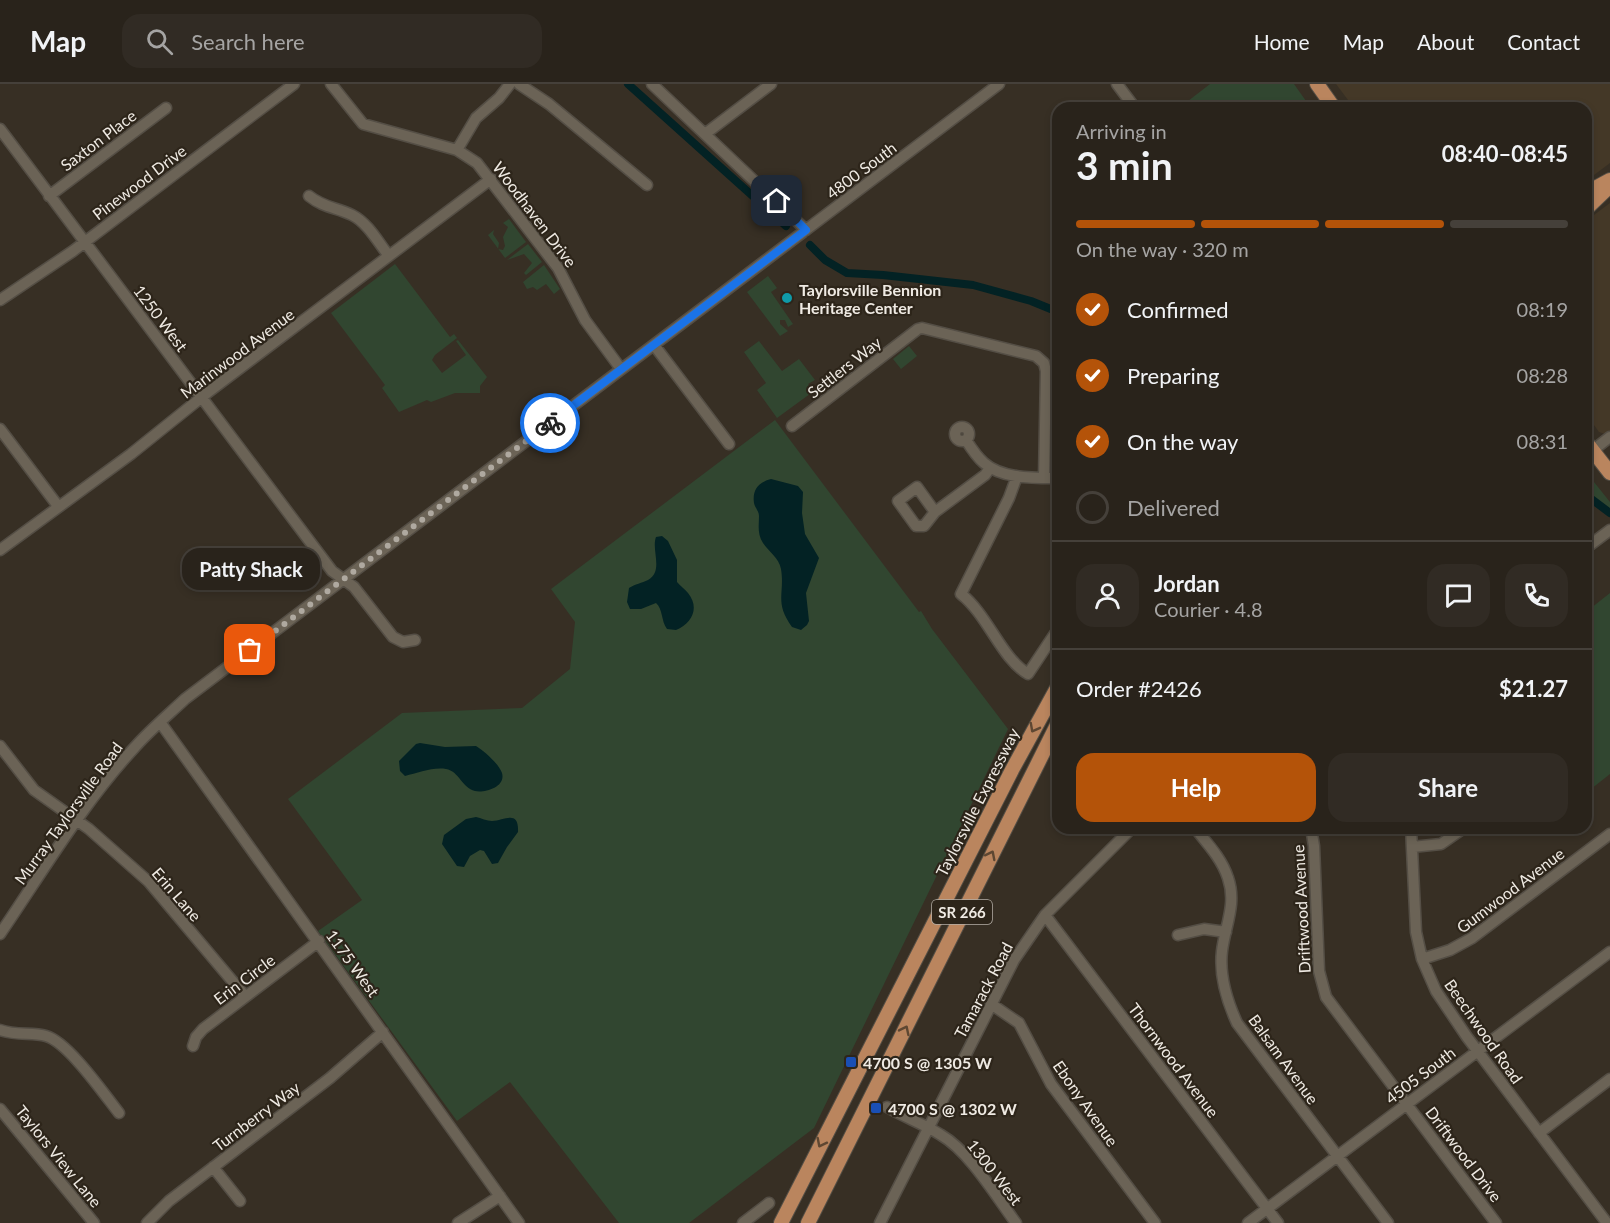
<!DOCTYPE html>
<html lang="en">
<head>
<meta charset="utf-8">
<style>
  :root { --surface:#29231b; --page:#312b24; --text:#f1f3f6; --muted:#a5a4a3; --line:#45403a; --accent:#b45309 }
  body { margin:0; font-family:Lato,sans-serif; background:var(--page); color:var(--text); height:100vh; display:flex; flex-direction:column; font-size:22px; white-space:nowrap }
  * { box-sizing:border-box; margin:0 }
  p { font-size:20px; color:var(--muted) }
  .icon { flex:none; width:33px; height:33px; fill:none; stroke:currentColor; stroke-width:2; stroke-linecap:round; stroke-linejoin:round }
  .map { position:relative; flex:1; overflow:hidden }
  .side { position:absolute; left:1052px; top:18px; width:540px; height:732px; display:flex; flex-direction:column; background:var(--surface); border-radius:18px; box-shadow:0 3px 9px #0003,0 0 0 2px var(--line) }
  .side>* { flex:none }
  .pin { position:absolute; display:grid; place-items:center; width:51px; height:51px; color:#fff; margin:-26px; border-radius:12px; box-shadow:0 3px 9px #0006 }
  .courier { position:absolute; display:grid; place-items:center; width:60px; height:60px; margin:-30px; border:4px solid #1a73e8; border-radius:50%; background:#fff; color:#222; box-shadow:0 2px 8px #0007 }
  .bubble { position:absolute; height:42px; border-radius:18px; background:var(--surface); box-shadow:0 3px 9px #0003,0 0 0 2px var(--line); font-size:20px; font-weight:700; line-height:42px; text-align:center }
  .summary em { font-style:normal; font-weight:700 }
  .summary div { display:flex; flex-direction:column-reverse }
  .summary { display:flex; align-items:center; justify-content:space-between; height:102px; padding:0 24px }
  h1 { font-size:39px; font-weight:700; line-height:45px }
  .bar { display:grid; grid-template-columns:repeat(4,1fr); gap:9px 6px; align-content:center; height:72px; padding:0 24px }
  .bar i { height:8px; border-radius:4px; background:var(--line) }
  .bar .on { background:var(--accent) }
  .bar p { grid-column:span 4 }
  .line { display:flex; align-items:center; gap:15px; padding:0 24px; border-top:2px solid var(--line) }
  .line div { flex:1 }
  .round { display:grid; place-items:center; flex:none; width:63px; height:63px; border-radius:18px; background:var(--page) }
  ol { padding:0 24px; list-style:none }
  li { display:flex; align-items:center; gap:18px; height:66px }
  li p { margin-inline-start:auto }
  li .icon { padding:6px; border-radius:50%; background:var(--accent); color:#fff; stroke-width:4 }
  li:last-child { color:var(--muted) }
  li i { width:33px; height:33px; border:3px solid var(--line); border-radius:50% }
  .button { display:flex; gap:12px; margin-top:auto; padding:12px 24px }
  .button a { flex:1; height:69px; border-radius:18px; background:var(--accent); color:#fff; font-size:24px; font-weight:700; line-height:69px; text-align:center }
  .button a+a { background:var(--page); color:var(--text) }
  header { display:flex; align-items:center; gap:36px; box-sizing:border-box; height:84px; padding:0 30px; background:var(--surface); border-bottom:2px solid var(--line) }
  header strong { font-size:28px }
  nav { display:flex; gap:33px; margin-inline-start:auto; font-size:21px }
  .search { width:420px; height:54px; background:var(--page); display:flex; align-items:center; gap:15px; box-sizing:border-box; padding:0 21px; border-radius:18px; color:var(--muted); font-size:22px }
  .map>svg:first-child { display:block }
</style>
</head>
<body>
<header>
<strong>Map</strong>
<div class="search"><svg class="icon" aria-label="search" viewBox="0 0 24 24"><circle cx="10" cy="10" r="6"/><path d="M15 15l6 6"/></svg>Search here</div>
<nav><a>Home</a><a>Map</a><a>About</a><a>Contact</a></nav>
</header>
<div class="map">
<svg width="1610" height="1139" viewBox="0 0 1610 1139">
  <rect width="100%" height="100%" fill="#372f24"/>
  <path fill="#443827" d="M1336 0H1610V79L1586 97V24H1354Z
    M1610 119V347L1605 350 1599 348 1586 330V137Z"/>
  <path fill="#314630" d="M1210 0H1294L1311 24H1179Z
    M509 135 526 158 505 174 488 151 494 146 493 150 499 159 498 165 503 166 505 162 503 153 508 143 503 139Z
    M528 160 542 178 526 191 524 189 532 179 524 170 507 176Z
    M395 180 450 253 454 250 457 254 435 271 432 276 442 289 466 271 456 257 458 256 487 293 480 302V309H455L431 318 427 316 399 328 382 304 385 301 331 229Z
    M544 181 560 205 554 210 546 200 537 206 533 203 527 205 523 198Z
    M768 192 777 204 771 208 793 240 788 243 785 236H780V240L788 247 780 252 747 208Z
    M759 257 782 287 799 275 815 296 808 300 814 307 777 334 757 306 766 299 744 268Z
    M909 262 917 272 901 285 893 275Z
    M775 336 919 528 921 527 932 545 1008 645 814 1044 689 1139H619L510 998 457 1037 318 847 362 816 288 715 402 629 522 624 570 585 575 538 551 505Z
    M1586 388 1610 418V425L1586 407Z
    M1610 509V690L1586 709V528Z"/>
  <path fill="#032224" d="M771 395 798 402 803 408 802 429 805 450 819 474 806 509 809 537 807 541 801 546 792 543C774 518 785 510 781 485 779 474 769 468 763 459 757 450 759 441 759 432 759 427 755 424 754 419 752 406 759 398 771 395Z
    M662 452 668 457 677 476V498C680 502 685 505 688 509 700 524 692 539 676 546L667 545C661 537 663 525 656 519L641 525H630L627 518 629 504C635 500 642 499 648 496 664 487 651 466 656 453Z
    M420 659 445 663 476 662C484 667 499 680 502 689 506 703 485 709 475 707 462 704 459 687 446 685 432 683 418 689 405 692L400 687 399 677 416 660Z
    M476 733C481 734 487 737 492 737 504 737 519 725 518 748L507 763 498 779 492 780 484 767 480 766 470 772 464 783 457 782 442 760 444 751 466 735Z"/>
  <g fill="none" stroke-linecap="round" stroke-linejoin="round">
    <path stroke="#032224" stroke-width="8" d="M628 0 786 142
      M810 161 825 176 847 189 883 191 973 201 1031 217 1058 228
      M1586 411 1610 429"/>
    <g stroke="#544e45" stroke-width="13">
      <path id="minor" d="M331 0 363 40 457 66 477 79 558 184 585 236 621 285
        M519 0 549 20 647 101
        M652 0 806 146
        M1117 0 1135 24
        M0 45 332 487 354 503 393 553 403 558 415 556
        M705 50 771 0
        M457 66 476 34 499 14 510 0
        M49 112 166 24
        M309 112C324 124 336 123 352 131 368 139 378 158 389 172
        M0 216 73 167 294 0
        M654 261 729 360
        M792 342 918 245 922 244 1036 272 1044 279 1046 287 1044 394
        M955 350a7 7 0 1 1 14 0a7 7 0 1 1-14 0Z
        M0 345 58 422
        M966 356C971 364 977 373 984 379 1002 395 1034 394 1058 394
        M1592 367 1610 353
        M1017 392 1009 414 961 510C988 531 1001 574 1028 590L1058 545
        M935 428 917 403 898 417 916 442H924L935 428 985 391 990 384
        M1586 464 1610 446
        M0 466 131 370 207 309 491 95
        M160 638 519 1139
        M0 662 34 706 89 745 149 798 245 912
        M1195 744C1207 759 1222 775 1228 794 1237 820 1225 842 1222 867 1219 892 1227 917 1237 939L1388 1139
        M1311 744 1314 762 1319 887 1326 913 1496 1139
        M1411 744 1416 848 1422 875 1436 907 1467 953 1607 1139
        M1412 763 1441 760 1464 744
        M1045 831 1278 1139
        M0 850C43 787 83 719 135 663 150 646 168 631 185 615L999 0
        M1178 851 1204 845 1226 848
        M1422 875 1450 866 1472 854 1610 750
        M991 920 1019 939 1051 1000 1155 1139
        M0 946C16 952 32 948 46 952 68 958 104 1010 119 1029
        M193 962 196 953 203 945 319 857
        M887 1023C904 1033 924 1040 941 1051 969 1067 996 1112 1016 1139
        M0 1025 94 1139
        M1539 1049 1610 995
        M213 1083 240 1117
        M147 1139 169 1117 330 994 383 948
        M458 1139 500 1112
        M743 1139 769 1119
        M880 1139 1014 876 1045 831 1132 744
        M1248 1139 1610 868"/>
    </g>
    <g stroke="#544e45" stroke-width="16">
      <path id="major" d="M1317 0 1334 24
        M1586 109 1610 96
        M1586 125 1610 102
        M1586 358 1610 389
        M781 1139 1012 686 1058 602
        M808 1139 1058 639"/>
    </g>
    <use href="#minor" stroke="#6b6356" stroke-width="10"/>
    <use href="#major" stroke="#ba855e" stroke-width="14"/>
  </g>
  <defs><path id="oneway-chevron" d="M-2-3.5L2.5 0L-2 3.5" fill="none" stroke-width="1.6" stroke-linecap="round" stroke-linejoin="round" transform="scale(1.5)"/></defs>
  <g stroke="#5e4732">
    <use href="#oneway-chevron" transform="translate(1034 644) rotate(118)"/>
    <use href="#oneway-chevron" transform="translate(991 771) rotate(-63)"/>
    <use href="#oneway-chevron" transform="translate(905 946) rotate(-64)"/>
    <use href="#oneway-chevron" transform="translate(821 1059) rotate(117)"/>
  </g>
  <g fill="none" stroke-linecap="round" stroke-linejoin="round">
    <path stroke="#afa9a0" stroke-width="6" stroke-dasharray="0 10.8" d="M250 566 550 339"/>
    <path stroke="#1a73e8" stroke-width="8" d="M550 339 806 146 777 117"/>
  </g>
  <circle fill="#0f9aa8" stroke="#2d251a" stroke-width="2" cx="787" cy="214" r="6"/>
  <g fill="#1a4fb4" stroke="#2d251a" stroke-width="2">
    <rect x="845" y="972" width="12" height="12" rx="3"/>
    <rect x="870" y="1018" width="12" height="12" rx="3"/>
  </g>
  <g text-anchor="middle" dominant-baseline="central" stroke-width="4.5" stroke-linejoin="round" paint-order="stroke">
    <rect fill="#2d251a" stroke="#b5afa7" stroke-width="1.5" x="932" y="816" width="60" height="24" rx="4.5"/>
    <g font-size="15" font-weight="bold" fill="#efeae3">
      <text x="962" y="828">SR 266</text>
    </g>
    <g font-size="16" fill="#efeae3" stroke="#2d251a">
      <text transform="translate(98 56) rotate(-37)">Saxton Place</text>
      <text transform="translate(861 86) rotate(-37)">4800 South</text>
      <text transform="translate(139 98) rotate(-37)">Pinewood Drive</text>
      <text transform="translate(535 130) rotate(53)">Woodhaven Drive</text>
      <text transform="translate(161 234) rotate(53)">1250 West</text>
      <text transform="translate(237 269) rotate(-37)">Marinwood Avenue</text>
      <text transform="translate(844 283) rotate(-38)">Settlers Way</text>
      <text transform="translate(977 718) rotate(-63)">Taylorsville Expressway</text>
      <text transform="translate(68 729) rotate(-54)">Murray Taylorsville Road</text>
      <text transform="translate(1510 806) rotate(-37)">Gumwood Avenue</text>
      <text transform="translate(177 810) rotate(49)">Erin Lane</text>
      <text transform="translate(1301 825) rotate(-93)">Driftwood Avenue</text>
      <text transform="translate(353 879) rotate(54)">1175 West</text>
      <text transform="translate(244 895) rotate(-37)">Erin Circle</text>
      <text transform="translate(983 906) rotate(-62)">Tamarack Road</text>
      <text transform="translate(1484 947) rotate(55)">Beechwood Road</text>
      <text transform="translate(1284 975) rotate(54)">Balsam Avenue</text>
      <text transform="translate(1174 976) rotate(53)">Thornwood Avenue</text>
      <text transform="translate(1420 991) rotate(-37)">4505 South</text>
      <text transform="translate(1086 1019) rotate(55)">Ebony Avenue</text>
      <text transform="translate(256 1032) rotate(-37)">Turnberry Way</text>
      <text transform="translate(1464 1070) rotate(53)">Driftwood Drive</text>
      <text transform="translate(59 1072) rotate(51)">Taylors View Lane</text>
      <text transform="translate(995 1088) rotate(52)">1300 West</text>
    </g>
    <g font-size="16" font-weight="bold" fill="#efeae3" stroke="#2d251a" text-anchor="start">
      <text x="799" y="205">Taylorsville Bennion<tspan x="799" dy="18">Heritage Center</tspan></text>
      <text x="863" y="978">4700 S @ 1305 W</text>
      <text x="888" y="1024">4700 S @ 1302 W</text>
    </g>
  </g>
</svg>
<div class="pin" style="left:250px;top:566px;background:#ea580c"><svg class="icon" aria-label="bag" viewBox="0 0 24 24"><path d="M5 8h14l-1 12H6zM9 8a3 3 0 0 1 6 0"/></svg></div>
<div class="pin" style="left:777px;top:117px;background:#1f2937"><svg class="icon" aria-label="home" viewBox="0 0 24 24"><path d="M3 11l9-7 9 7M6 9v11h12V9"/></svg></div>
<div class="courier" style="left:550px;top:339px"><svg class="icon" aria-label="bike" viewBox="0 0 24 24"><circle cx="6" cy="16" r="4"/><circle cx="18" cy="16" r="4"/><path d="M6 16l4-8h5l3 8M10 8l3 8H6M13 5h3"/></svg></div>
<div class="bubble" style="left:182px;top:464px;width:138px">Patty Shack</div>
<section class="side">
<div class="summary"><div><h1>3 min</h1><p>Arriving in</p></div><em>08:40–08:45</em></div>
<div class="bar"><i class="on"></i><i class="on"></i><i class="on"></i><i></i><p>On the way · 320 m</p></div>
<ol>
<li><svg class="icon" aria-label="check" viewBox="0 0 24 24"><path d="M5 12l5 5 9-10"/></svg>Confirmed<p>08:19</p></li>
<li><svg class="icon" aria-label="check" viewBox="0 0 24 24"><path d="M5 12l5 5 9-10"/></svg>Preparing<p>08:28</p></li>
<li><svg class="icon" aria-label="check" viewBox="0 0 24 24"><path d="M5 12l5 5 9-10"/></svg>On the way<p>08:31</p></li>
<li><i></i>Delivered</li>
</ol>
<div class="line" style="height:108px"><a class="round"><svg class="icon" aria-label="person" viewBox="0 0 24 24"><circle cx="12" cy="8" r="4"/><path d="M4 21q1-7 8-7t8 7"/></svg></a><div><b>Jordan</b><p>Courier · 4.8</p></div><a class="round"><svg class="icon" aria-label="chat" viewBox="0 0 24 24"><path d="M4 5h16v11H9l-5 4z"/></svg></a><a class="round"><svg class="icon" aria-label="phone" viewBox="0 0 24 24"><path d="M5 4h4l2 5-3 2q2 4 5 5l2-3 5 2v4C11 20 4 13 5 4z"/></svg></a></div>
<div class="line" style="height:78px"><div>Order #2426</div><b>$21.27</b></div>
<div class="button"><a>Help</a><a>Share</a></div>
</section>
</div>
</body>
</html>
